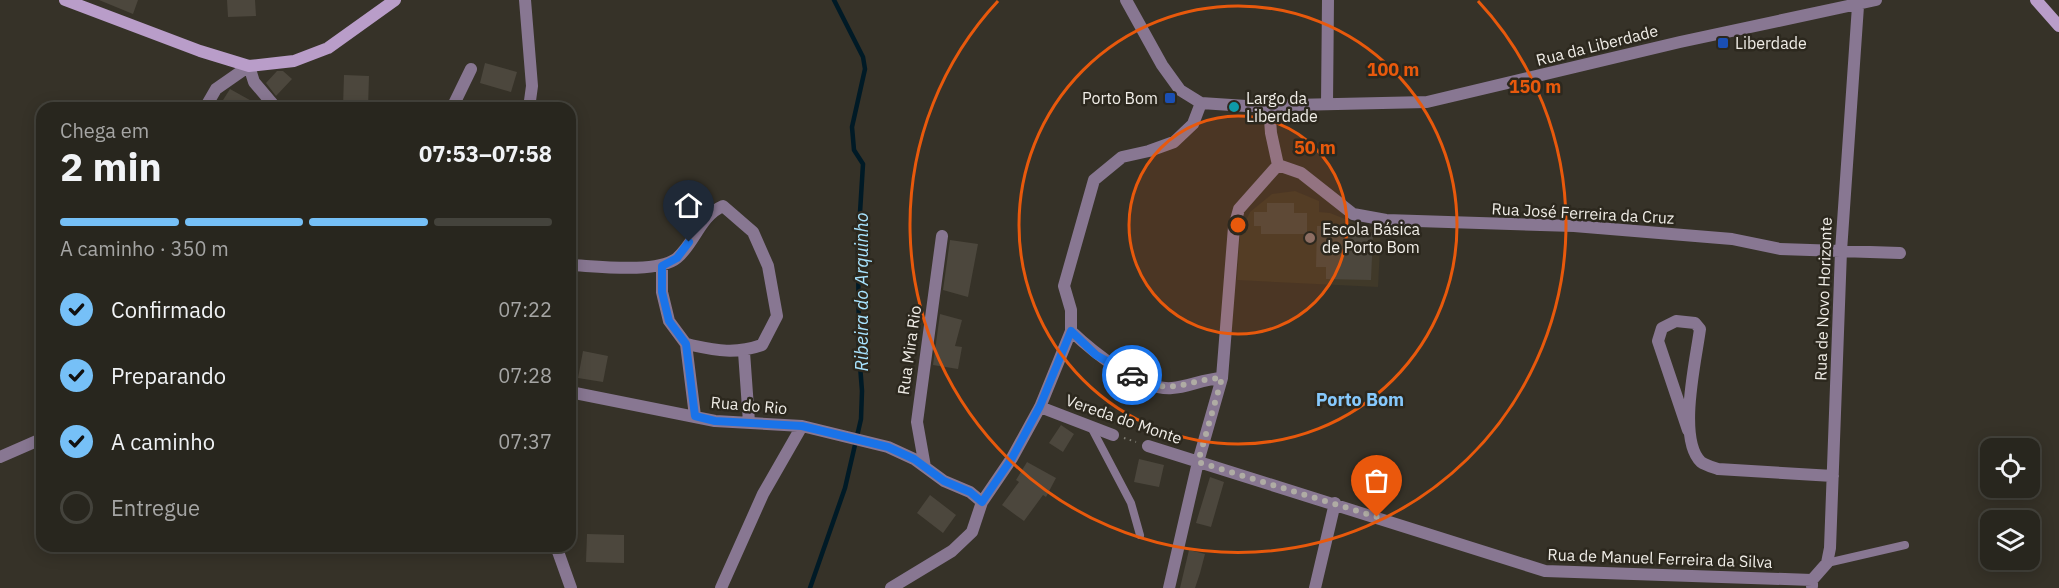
<!DOCTYPE html>
<html lang="pt">
<head>
<meta charset="utf-8">
<style>
  :root { --surface:#28261e; --page:#302e27; --text:#f1f3f6; --muted:#a5a5a4; --line:#44433c; --accent:#76c0f7 }
  body { margin:0; font-family:"IBM Plex Sans",sans-serif; background:var(--page); color:var(--text); height:100vh; display:flex; flex-direction:column; font-size:22px; white-space:nowrap }
  * { box-sizing:border-box; margin:0 }
  p { font-size:20px; color:var(--muted) }
  .icon { flex:none; width:33px; height:33px; fill:none; stroke:currentColor; stroke-width:2; stroke-linecap:round; stroke-linejoin:round }
  .map { position:relative; flex:1; overflow:hidden }
  .sheet { position:absolute; left:36px; top:102px; width:540px; height:450px; display:flex; flex-direction:column; background:var(--surface); border-radius:18px; box-shadow:0 3px 15px #0003,0 0 0 2px var(--line) }
  .sheet>* { flex:none }
  .buttons { position:absolute; left:1980px; top:438px; display:grid; gap:12px }
  .buttons a { display:grid; place-items:center; width:60px; height:60px; border-radius:12px; background:var(--surface); box-shadow:0 3px 15px #0003,0 0 0 2px var(--line); font-size:30px }
  .pin { position:absolute; display:grid; place-items:center; width:51px; height:51px; color:#fff; margin:-62px -26px; border-radius:50% 50% 50% 0; rotate:-45deg; box-shadow:0 0 6px #0007 }
  .pin .icon { rotate:45deg }
  .courier { position:absolute; display:grid; place-items:center; width:60px; height:60px; margin:-30px; border:4px solid #1a73e8; border-radius:50%; background:#fff; color:#222; box-shadow:0 2px 8px #0007 }
  .overview em { font-style:normal; font-weight:700 }
  .overview div { display:flex; flex-direction:column-reverse }
  .overview { display:flex; align-items:center; justify-content:space-between; height:102px; padding:0 24px }
  h1 { font-size:39px; font-weight:700; line-height:45px }
  .bar { display:grid; grid-template-columns:repeat(4,1fr); gap:9px 6px; align-content:center; height:72px; padding:0 24px }
  .bar i { height:8px; border-radius:4px; background:var(--line) }
  .bar .current { background:var(--accent) }
  .bar p { grid-column:span 4 }
  ol { padding:0 24px; list-style:none }
  li { display:flex; align-items:center; gap:18px; height:66px }
  li p { margin-inline-start:auto }
  li .icon { padding:6px; border-radius:50%; background:var(--accent); color:#111; stroke-width:4 }
  li:last-child { color:var(--muted) }
  li i { width:33px; height:33px; border:3px solid var(--line); border-radius:50% }
  .map>svg:first-child { display:block }
</style>
</head>
<body>
<div class="map">
<svg width="2059" height="588" viewBox="0 0 2059 588">
  <rect width="100%" height="100%" fill="#363228"/>
  <path fill="#403929" d="M1295 191 1319 201V212L1330 213 1360 225 1381 229 1378 287 1237 280 1240 233 1250 212 1272 194Z"/>
  <g fill="none" stroke-linecap="round" stroke-linejoin="round">
    <path stroke="#001a26" stroke-width="4.5" d="M810 588 845 488 861 419 862 391 859 352 858 245 863 164 854 150 852 127 865 69 863 57 834 0"/>
  </g>
  <path fill="#4c473d" d="M99 0H138L133 14Z
    M227 0H255L256 16 228 17Z
    M485 63 517 72 511 92 480 83Z
    M277 71H283L292 79 276 96 266 83Z
    M344 75 369 76 368 108 343 107Z
    M230 89 264 108H218Z
    M1267 203H1294V213H1307V234H1261V226H1254V212H1267Z
    M1317 226H1343V231L1373 233 1371 280 1326 279V267H1316Z
    M950 240 978 244 968 297 943 290Z
    M940 314 962 320 955 346 962 347 958 369 933 365Z
    M583 351 608 356 603 382 578 378Z
    M1061 425 1074 434 1063 452 1049 443Z
    M1139 459 1164 465 1159 487 1134 482Z
    M1027 462 1056 478 1046 497 1043 495 1024 521 1002 505 1019 482 1016 480Z
    M1210 477 1224 482 1211 527 1196 523Z
    M930 495 956 515 943 533 917 513Z
    M587 534 624 535V563L586 562Z
    M1189 550 1205 554 1200 573 1195 588H1180Z"/>
  <g fill="none" stroke-linecap="round" stroke-linejoin="round">
    <path stroke="#838077" stroke-width="2" stroke-dasharray="1.5 4.5" stroke-linecap="butt" d="M1124 438 1136 442"/>
    <path stroke="#887792" stroke-width="8" d="M1091 427 1131 503 1140 535
      M1827 563 1905 545"/>
    <path stroke="#887792" stroke-width="12" d="M525 0 532 86 529 108
      M1126 0 1162 65 1180 90 1201 103 1246 106 1427 102 1680 42 1876 0
      M1327 104 1328 0
      M1269 106 1271 133 1278 165
      M205 108 216 89 249 66 254 82 276 108
      M452 108 471 69
      M1278 165 1301 173 1353 214 1386 220 1574 226 1732 239 1780 249 1900 253
      M570 265C595 266 658 274 677 258 695 243 700 216 723 206L753 232 768 266 777 316 762 345C733 355 715 350 686 344L669 321 662 292V266
      M1071 331C1092 351 1141 391 1172 388 1188 387 1203 379 1222 378
      M686 344 695 416
      M744 352 749 422
      M570 392 715 421 802 426 888 447 914 459 944 481 970 492 982 502
      M1040 407 1113 435
      M1688 430 1658 341 1662 328 1676 321 1695 323 1700 329C1696 360 1677 439 1701 462 1705 465 1712 467 1718 469L1833 476
      M1148 446 1545 571 1812 580
      M0 457 39 440
      M925 467 917 422 942 236
      M556 546 571 588
      M1812 586V580L1827 563 1830 548 1841 251 1858 6
      M721 588 763 494 802 426
      M891 588 952 551 972 532 982 502 1012 458 1040 407 1071 331V310L1064 286 1094 180 1122 157 1149 151 1174 142 1193 124 1201 103
      M1169 588 1198 462 1222 378 1234 227 1239 209 1278 165
      M1315 588 1335 503"/>
    <path stroke="#b99dc9" stroke-width="12" d="M65 0 200 51 249 66 294 61 328 48 395 0
      M2036 0 2059 26"/>
  </g>
  <g fill="none" stroke-linecap="round" stroke-linejoin="round">
    <path stroke="#afaca4" stroke-width="6" stroke-dasharray="0 10.8" d="M1132 375C1171 398 1183 380 1222 378L1198 462 1377 517"/>
    <path stroke="#1a73e8" stroke-width="8" d="M689 242 677 258 662 266V292L669 321 686 344 695 416 715 421 802 426 888 447 914 459 944 481 970 492 982 502 1012 458 1040 406 1071 331 1096 355 1132 375"/>
  </g>
  <circle cx="1238" cy="225" r="109" fill="#e8590c" fill-opacity=".12"/>
  <g fill="none" stroke="#e8590c" stroke-width="3">
    <circle cx="1238" cy="225" r="109"/>
    <circle cx="1238" cy="225" r="219"/>
    <path d="M1478 1A328 328 0 1 1 998 1"/>
  </g>
  <g fill="#1a4fb4" stroke="#2c281e" stroke-width="2">
    <rect x="1717" y="37" width="12" height="12" rx="3"/>
    <rect x="1164" y="92" width="12" height="12" rx="3"/>
  </g>
  <circle fill="#0f9aa8" stroke="#2c281e" stroke-width="2" cx="1234" cy="107" r="6"/>
  <circle fill="#8d6e63" stroke="#2c281e" stroke-width="2" cx="1310" cy="238" r="6"/>
  <g text-anchor="middle" dominant-baseline="central" stroke-width="5" stroke-linejoin="round" paint-order="stroke">
    <g font-size="16" fill="#f0ede7" stroke="#2c281e" text-anchor="start">
      <text x="1735" y="43">Liberdade</text>
      <text x="1158" y="98" text-anchor="end">Porto Bom</text>
      <text x="1246" y="98">Largo da<tspan x="1246" dy="18">Liberdade</tspan></text>
      <text x="1322" y="229">Escola Básica<tspan x="1322" dy="18">de Porto Bom</tspan></text>
    </g>
    <g font-size="16" fill="#f0ede7" stroke="#2c281e">
      <text transform="translate(1597 45) rotate(-14)">Rua da Liberdade</text>
      <text transform="translate(1583 213) rotate(3)">Rua José Ferreira da Cruz</text>
      <text transform="translate(1823 299) rotate(-88)">Rua de Novo Horizonte</text>
      <text transform="translate(909 350) rotate(-82)">Rua Mira Rio</text>
      <text transform="translate(749 405) rotate(5)">Rua do Rio</text>
      <text transform="translate(1124 419) rotate(19)">Vereda do Monte</text>
      <text transform="translate(1660 558) rotate(2)">Rua de Manuel Ferreira da Silva</text>
    </g>
    <g font-size="18" font-style="italic" fill="#a8e3fe" stroke="#2c281e">
      <text transform="translate(861 292) rotate(-90)">Ribeira do Arquinho</text>
    </g>
    <g font-size="18" font-weight="bold" fill="#86c9fd" stroke="#2c281e">
      <text x="1360" y="399">Porto Bom</text>
    </g>
  </g>
  <circle cx="1238" cy="225" r="9" fill="#e8590c" stroke="#2c281e" stroke-width="3"/>
  <g font-size="18" text-anchor="middle" font-weight="bold" fill="#e8590c" stroke="#2c281e" stroke-width="5" stroke-linejoin="round" paint-order="stroke">
    <text x="1393" y="76">100 m</text>
    <text x="1535" y="93">150 m</text>
    <text x="1315" y="154">50 m</text>
  </g>
</svg>
<div class="buttons">
<a><svg class="icon" aria-label="locate" viewBox="0 0 24 24"><circle cx="12" cy="12" r="6"/><path d="M12 2v4M12 18v4M2 12h4M18 12h4"/></svg></a>
<a><svg class="icon" aria-label="layers" viewBox="0 0 24 24"><path d="M12 4l9 5-9 5-9-5zM3 14l9 5 9-5"/></svg></a>
</div>
<div class="pin" style="left:1377px;top:517px;background:#ea580c"><svg class="icon" aria-label="bag" viewBox="0 0 24 24"><path d="M5 8h14l-1 12H6zM9 8a3 3 0 0 1 6 0"/></svg></div>
<div class="pin" style="left:689px;top:242px;background:#1f2937"><svg class="icon" aria-label="home" viewBox="0 0 24 24"><path d="M3 11l9-7 9 7M6 9v11h12V9"/></svg></div>
<div class="courier" style="left:1132px;top:375px"><svg class="icon" aria-label="car" viewBox="0 0 24 24"><path d="M5 17H2v-5l4-1 3-4h7l3 4 3 1v5h-3M9 17h6M6 11h13"/><circle cx="7" cy="17" r="2"/><circle cx="17" cy="17" r="2"/></svg></div>
<section class="sheet">
<div class="overview"><div><h1>2 min</h1><p>Chega em</p></div><em>07:53–07:58</em></div>
<div class="bar"><i class="current"></i><i class="current"></i><i class="current"></i><i></i><p>A caminho · 350 m</p></div>
<ol>
<li><svg class="icon" aria-label="check" viewBox="0 0 24 24"><path d="M5 12l5 5 9-10"/></svg>Confirmado<p>07:22</p></li>
<li><svg class="icon" aria-label="check" viewBox="0 0 24 24"><path d="M5 12l5 5 9-10"/></svg>Preparando<p>07:28</p></li>
<li><svg class="icon" aria-label="check" viewBox="0 0 24 24"><path d="M5 12l5 5 9-10"/></svg>A caminho<p>07:37</p></li>
<li><i></i>Entregue</li>
</ol>
</section>
</div>
</body>
</html>
